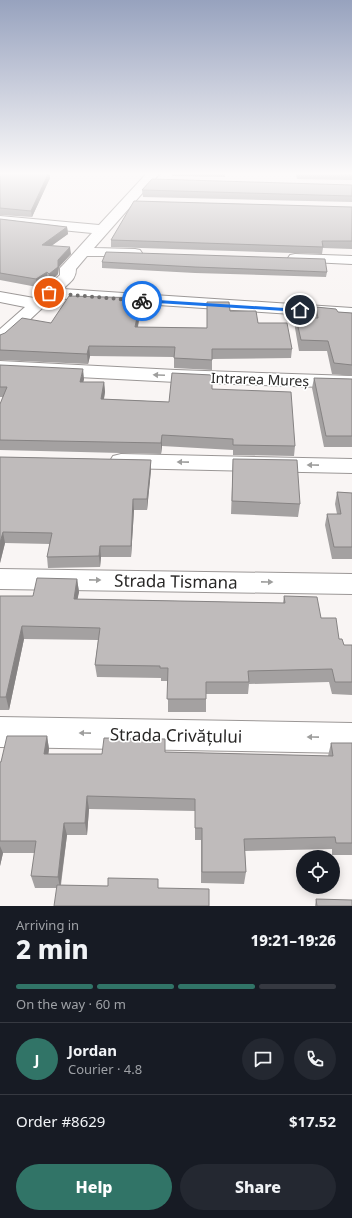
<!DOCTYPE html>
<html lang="en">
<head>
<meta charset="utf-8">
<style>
  :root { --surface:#171b24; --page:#242831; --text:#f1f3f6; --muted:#9ea1a6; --line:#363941; --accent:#317467 }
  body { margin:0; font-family:"Noto Sans",sans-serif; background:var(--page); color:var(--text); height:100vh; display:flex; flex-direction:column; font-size:15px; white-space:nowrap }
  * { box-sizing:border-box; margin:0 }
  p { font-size:13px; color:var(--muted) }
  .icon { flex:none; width:22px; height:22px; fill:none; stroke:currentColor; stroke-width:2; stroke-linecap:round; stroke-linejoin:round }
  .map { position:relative; height:906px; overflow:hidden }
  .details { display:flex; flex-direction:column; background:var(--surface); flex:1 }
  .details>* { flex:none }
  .fabs { position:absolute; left:296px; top:850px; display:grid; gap:8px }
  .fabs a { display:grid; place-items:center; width:44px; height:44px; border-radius:50%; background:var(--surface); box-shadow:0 2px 10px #0003; font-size:20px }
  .pin { position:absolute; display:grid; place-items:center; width:34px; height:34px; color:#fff; margin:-17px; border:2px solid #fff; border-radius:50%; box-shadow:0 1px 4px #0007 }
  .courier { position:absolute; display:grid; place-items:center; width:40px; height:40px; margin:-20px; border:3px solid #1a73e8; border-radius:50%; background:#fff; color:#222; box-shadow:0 1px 5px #0007 }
  .summary em { font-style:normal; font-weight:800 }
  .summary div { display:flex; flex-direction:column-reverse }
  .summary { display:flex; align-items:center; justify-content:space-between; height:68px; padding:0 16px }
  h1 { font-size:26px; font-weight:800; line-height:30px }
  .bar { display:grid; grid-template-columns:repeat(4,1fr); gap:6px 4px; align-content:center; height:48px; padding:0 16px }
  .bar i { height:5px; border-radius:3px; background:var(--line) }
  .bar .current { background:var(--accent) }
  .bar p { grid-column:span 4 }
  .line { display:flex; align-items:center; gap:10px; padding:0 16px; border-top:1px solid var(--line) }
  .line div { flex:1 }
  .round { display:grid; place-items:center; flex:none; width:42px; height:42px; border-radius:21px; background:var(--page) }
  .button { display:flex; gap:8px; margin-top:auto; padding:8px 16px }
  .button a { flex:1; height:46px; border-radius:24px; background:var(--accent); color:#fff; font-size:16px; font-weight:800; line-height:46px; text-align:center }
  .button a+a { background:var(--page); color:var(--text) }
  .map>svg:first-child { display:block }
</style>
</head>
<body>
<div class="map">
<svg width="352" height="906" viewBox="0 0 352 906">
  <rect width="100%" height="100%" fill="#f9f5f4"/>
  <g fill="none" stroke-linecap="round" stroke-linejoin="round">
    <g stroke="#9b9796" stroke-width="2">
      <path id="minor" d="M148 172H161L94 248 135 249 140 250 142 253 140 256H87L76 269C76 279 70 282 63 289L352 308V318L53 298 6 342 0 343V329L25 307 0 302V292L34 298 60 275V268L63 265 92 233 0 224V216L99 225Z
        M295 254 352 256V264L290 261 288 258 290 255Z
        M0 361 176 370 352 376V388L176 382 0 373Z
        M121 454 352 459V473L121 468 113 466 110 461 113 456Z
        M0 569 352 574V594L0 589Z
        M0 717 352 723V753L0 747Z"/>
    </g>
    <use href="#minor" fill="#fff" fill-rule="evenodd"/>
  </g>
  <path fill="#a4a1a1" d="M0 172H50V178L32 217 0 215Z
    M172 172H225V177L172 176Z
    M295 172H352V180L297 179Z
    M352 185V202L143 197 142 190Z
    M352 207V249L323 248 322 254 111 247V240Z
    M0 219 67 227 68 234 51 246 71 254 59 267 58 274 50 282 47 279 37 287 0 280Z
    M102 262 327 272 326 277 195 273 102 268Z
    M207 302 230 311 258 323 292 349 291 358 212 359V370L174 368V357L90 356 88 364 0 360V335L51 323 141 308 138 327 207 328Z
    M316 307 338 312 352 313V376L332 374 327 351H299L295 328 296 318H315Z
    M0 365 84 379 83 382H104L105 392 104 399 169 402 212 389 295 446 294 456 233 455V450L162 446 161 454 0 450V404L3 397H0Z
    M314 378 352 379V447H324L312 388Z
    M0 457 151 460V470L147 510H134L131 557H101L100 567 48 568 47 557 50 544 5 543 0 563Z
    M233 459 300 504 298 517 231 514Z
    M337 492 352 493V559H332L325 525 327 514H337L335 504Z
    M77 579 79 592 77 599 283 603 284 596 321 618 339 639 344 645H352V695L332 694 329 682 249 684 248 694H206V712H168V681H161V678L97 677 95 665 98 640 24 639 9 710H0V596H33Z
    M47 736 49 749 48 754H102L166 752 328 756 331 743H352V857V855H332V849L245 851 246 872 244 884 201 883V840H195V811L89 809 87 835H67L61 885 158 888H35L31 876 35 853H3L0 866V762H1Z
    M316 899 352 906H315Z"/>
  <path fill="#868383" d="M49 172 50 178 32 217 31 211Z
    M67 227 68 234 43 252 42 245Z
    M70 247 71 254 59 267 58 274 50 282 49 274 58 260Z
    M47 272V279L37 287 36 279Z
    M141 298V308L136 336 135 327Z
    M89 346 90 356 88 364 87 354Z
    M83 369 84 379 81 392 80 382Z
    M104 382 105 392 102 409 101 399Z
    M162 435V446L161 454V443Z
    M151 460V470L147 510V499Z
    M133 499 134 510 131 557V546Z
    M3 532 5 543 0 563V543Z
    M100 546 101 557 100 567 99 556Z
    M77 579 79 592 75 612 74 599Z
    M22 626 24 639 9 710 6 697Z
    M47 736 49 749 47 766 44 754Z
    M87 796 89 809 87 835 85 823Z
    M64 823 67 835 60 888 58 877Z
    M0 846 3 853 0 866Z"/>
  <path fill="#bfbbbb" stroke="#868383" d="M0 172H49L31 211 0 208Z
    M297 172H352V174L297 173Z
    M152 179 352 185V196L142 190Z
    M134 201 352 207V241H322L323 247 111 240Z
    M0 219 67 227 42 245 70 247 58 260V267L49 274 47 272 36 279 0 273Z
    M106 252 325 259 327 272 195 267 102 262Z
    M69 296 141 298 135 327 207 328V302H229L230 311H256L258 323H287L292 349H212V360L174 358 175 347 89 346 87 354 0 350V335L5 333 22 318 51 323Z
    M316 307 336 309 338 312 352 313V365L334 363 328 341 301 340 296 318H318Z
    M0 365 83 369 80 382H104L101 399 169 402 172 373 212 375V389L291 392 295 446 233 445V439L162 435 161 443 0 440V404L7 387H0Z
    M314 378 352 379V436H326Z
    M0 457 151 460 147 499H133L131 546H100L99 556 47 557 52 533 3 532 0 543Z
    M233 459 297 460 300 504 232 501Z
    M337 492 352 493V547H334L327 514H341Z
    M37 578 77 579 74 599 285 603 284 596 317 597 321 618H336L339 639H342L344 645H352V682H335L332 669 248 671 249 682H206V699H167L168 668H160V666L95 665 100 628 22 626 6 697H0V596H33Z
    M7 736H47L44 754H102L104 738 165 739V752L333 756 331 743H352V843H336L335 837 244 839 246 872H202V828H195V799L87 796 85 823H64L58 877 31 876 36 841H0V762H1Z
    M108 878 158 879V888L209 889V906H54L57 885 108 886Z
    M316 899 352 900V906H317Z"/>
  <defs><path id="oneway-solid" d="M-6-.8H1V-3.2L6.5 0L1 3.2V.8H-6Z"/></defs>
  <g fill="#9e9e9d">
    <use href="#oneway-solid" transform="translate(159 375) rotate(-177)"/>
    <use href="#oneway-solid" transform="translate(183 462) rotate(-179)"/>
    <use href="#oneway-solid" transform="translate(313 465) rotate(-179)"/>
    <use href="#oneway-solid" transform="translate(95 580) rotate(1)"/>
    <use href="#oneway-solid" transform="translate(267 582) rotate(1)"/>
    <use href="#oneway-solid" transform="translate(85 733) rotate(-179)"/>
    <use href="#oneway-solid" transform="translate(313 737) rotate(-179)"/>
  </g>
  <linearGradient id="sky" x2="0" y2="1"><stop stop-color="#97a2be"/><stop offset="0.58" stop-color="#fcfafa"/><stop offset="1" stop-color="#fcfafa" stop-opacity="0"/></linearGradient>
  <rect width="352" height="299" fill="url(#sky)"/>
  <path fill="#1a73e8" d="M142 299 300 309 303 310 300 312 141 302Z"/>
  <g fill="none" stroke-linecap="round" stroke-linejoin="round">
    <path stroke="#716f6e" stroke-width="4" stroke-dasharray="0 7.2" d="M49 293 142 301"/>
  </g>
  <g text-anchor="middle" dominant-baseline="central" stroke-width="3.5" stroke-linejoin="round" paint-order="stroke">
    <g font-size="14" fill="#282726" stroke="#fff">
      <text transform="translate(260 379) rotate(2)">Intrarea Mureș</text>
    </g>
    <g font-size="17" fill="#282726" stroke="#fff">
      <text transform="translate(176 581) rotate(1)">Strada Tismana</text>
      <text transform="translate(176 735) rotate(1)">Strada Crivățului</text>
    </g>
  </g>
</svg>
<div class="fabs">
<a><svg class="icon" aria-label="locate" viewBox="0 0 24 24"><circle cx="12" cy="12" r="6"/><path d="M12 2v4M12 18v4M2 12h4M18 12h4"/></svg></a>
</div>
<div class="pin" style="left:49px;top:293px;background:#ea580c"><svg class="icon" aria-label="bag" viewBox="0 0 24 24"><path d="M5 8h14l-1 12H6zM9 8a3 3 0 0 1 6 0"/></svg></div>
<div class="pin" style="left:300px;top:310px;background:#1f2937"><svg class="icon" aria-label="home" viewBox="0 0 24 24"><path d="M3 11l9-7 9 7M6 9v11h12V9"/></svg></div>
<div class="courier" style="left:142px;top:301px"><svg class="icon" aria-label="bike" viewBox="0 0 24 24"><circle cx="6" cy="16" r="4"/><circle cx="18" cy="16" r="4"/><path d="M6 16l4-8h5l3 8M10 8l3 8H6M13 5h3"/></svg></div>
</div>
<section class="details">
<div class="summary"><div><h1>2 min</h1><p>Arriving in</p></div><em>19:21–19:26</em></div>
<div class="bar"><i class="current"></i><i class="current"></i><i class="current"></i><i></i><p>On the way · 60 m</p></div>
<div class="line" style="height:72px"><b class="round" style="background:var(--accent);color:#fff">J</b><div><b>Jordan</b><p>Courier · 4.8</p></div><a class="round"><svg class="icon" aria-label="chat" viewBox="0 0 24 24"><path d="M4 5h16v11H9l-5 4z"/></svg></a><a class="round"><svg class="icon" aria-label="phone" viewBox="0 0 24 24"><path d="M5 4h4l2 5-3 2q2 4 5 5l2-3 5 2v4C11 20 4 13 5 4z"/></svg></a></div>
<div class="line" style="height:52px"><div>Order #8629</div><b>$17.52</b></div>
<div class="button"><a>Help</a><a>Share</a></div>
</section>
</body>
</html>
